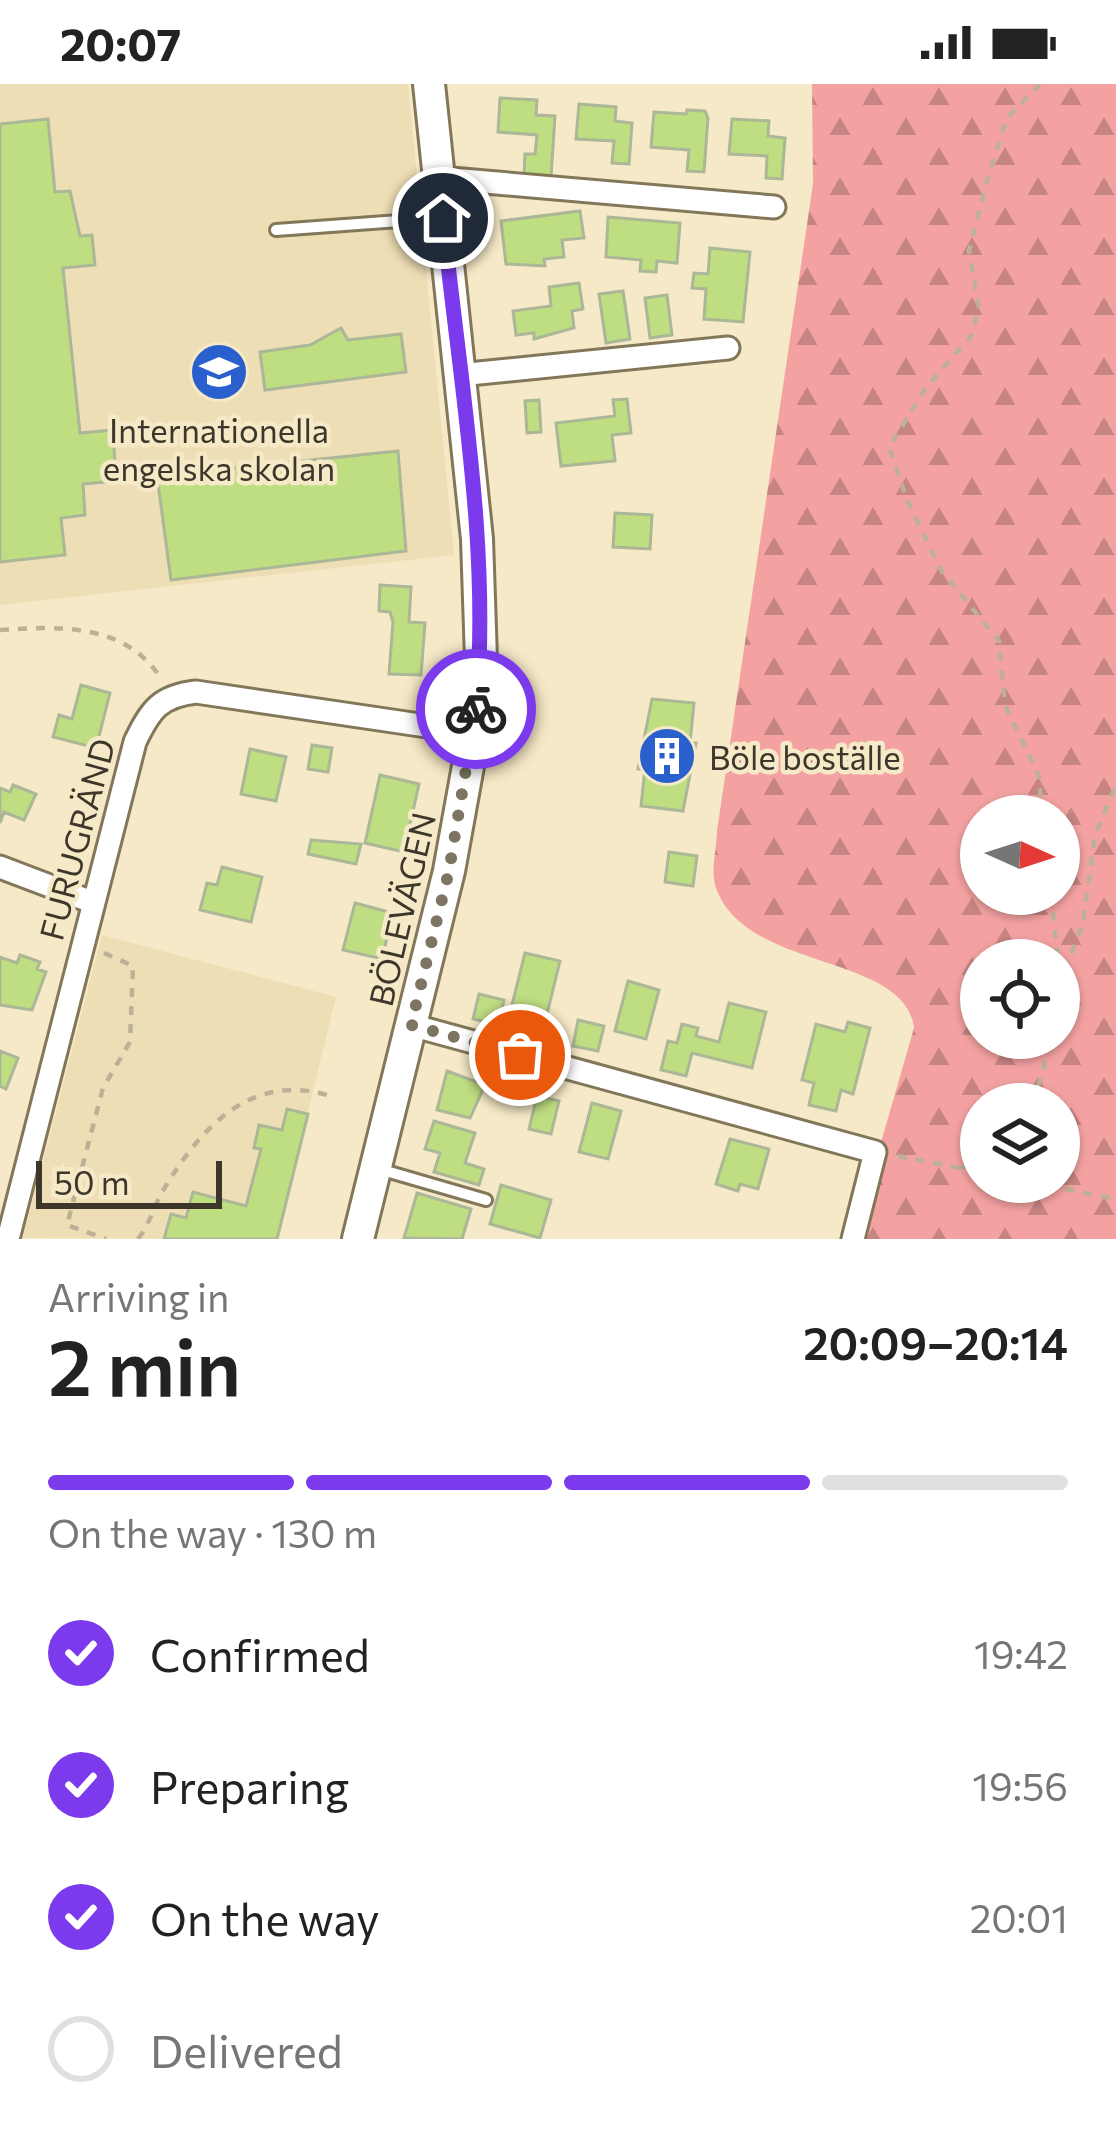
<!DOCTYPE html>
<html lang="en">
<head>
<meta charset="utf-8">
<style>
  :root { --surface:#fff; --page:#f6f6f6; --text:#222; --muted:#767676; --line:#e0e0e0; --accent:#7c3aed }
  body { margin:0; font-family:Commissioner,sans-serif; background:var(--page); color:var(--text); height:100vh; display:flex; flex-direction:column; font-size:45px; white-space:nowrap }
  * { box-sizing:border-box; margin:0 }
  p { font-size:39px; color:var(--muted) }
  .icon { flex:none; width:66px; height:66px; fill:none; stroke:currentColor; stroke-width:2; stroke-linecap:round; stroke-linejoin:round }
  .map { position:relative; height:1155px; overflow:hidden }
  .panel { display:flex; flex-direction:column; background:var(--surface); flex:1 }
  .panel>* { flex:none }
  .needle { width:78px; rotate:93deg }
  .controls { position:absolute; left:960px; top:711px; display:grid; gap:24px }
  .controls a { display:grid; place-items:center; width:120px; height:120px; border-radius:50%; background:var(--surface); box-shadow:0 3px 9px #0004; font-size:60px }
  .scale { position:absolute; left:36px; bottom:30px; width:186px; box-sizing:border-box; padding-left:12px; border:6px solid #3c372a; border-top:0; font-size:33px; line-height:42px; white-space:nowrap; color:#3c372a; -webkit-text-stroke:9px #f6e9c7; paint-order:stroke }
  .pin { position:absolute; display:grid; place-items:center; width:102px; height:102px; color:#fff; margin:-51px; border:6px solid #fff; border-radius:50%; box-shadow:0 3px 12px #0007 }
  .courier { position:absolute; display:grid; place-items:center; width:120px; height:120px; margin:-60px; border:9px solid #7c3aed; border-radius:50%; background:#fff; color:#222; box-shadow:0 3px 15px #0007 }
  .head em { font-style:normal; font-weight:600 }
  .head div { display:flex; flex-direction:column-reverse }
  .head { display:flex; align-items:center; justify-content:space-between; height:204px; padding:0 48px }
  h1 { font-size:78px; font-weight:600; line-height:90px }
  .bar { display:grid; grid-template-columns:repeat(4,1fr); gap:18px 12px; align-content:center; height:144px; padding:0 48px }
  .bar i { height:15px; border-radius:9px; background:var(--line) }
  .bar .on { background:var(--accent) }
  .bar p { grid-column:span 4 }
  ol { padding:0 48px; list-style:none }
  li { display:flex; align-items:center; gap:36px; height:132px }
  li p { margin-inline-start:auto }
  li .icon { padding:12px; border-radius:50%; background:var(--accent); color:#fff; stroke-width:4 }
  li:last-child { color:var(--muted) }
  li i { width:66px; height:66px; border:6px solid var(--line); border-radius:50% }
  .status { display:flex; justify-content:space-between; align-items:center; height:84px; padding:0 60px; background:var(--surface); direction:ltr }
  .status svg { height:33px; fill:currentColor }
  .map>svg:first-child { display:block }
</style>
</head>
<body>
<div class="status"><b>20:07</b><svg viewBox="0 0 49 12"><path d="M0 12V9h3v3zM5 12V6h3v6zM10 12V3h3v9zM15 12V0h3v12zM26 1h20v11H26zM47 4h2v5h-2z"/></svg></div>
<div class="map">
<svg width="1116" height="1155" viewBox="0 0 1116 1155">
  <defs>
    <pattern id="forest-firs" width="22" height="20" patternUnits="userSpaceOnUse" patternTransform="scale(3)"><rect width="22" height="20" fill="#f3a2a1"/><path d="M5 1l3.5 6h-7zM16 11l3.5 6h-7z" fill="#c68583"/></pattern>
  </defs>
  <rect width="100%" height="100%" fill="#f6e9c7"/>
  <path fill="#eedeb5" d="M0 0H408L454 471 0 521Z
    M102 851 336 913 277 1155 23 1154Z"/>
  <path fill="url(#forest-firs)" fill-rule="evenodd" d="M812 0H1116V1155H853L914 944C905 869 746 888 716 804 710 789 717 763 717 747L813 100ZM981 732H1059V810H981ZM981 876H1059V954H981ZM981 1020H1059V1098H981Z"/>
  <path fill="#bfdd81" stroke="#abb797" stroke-width="3" d="M500 14 537 16 536 31 555 32 551 93 524 91 525 70H535L537 51 498 48Z
    M579 20 616 23 615 37 632 39 629 80 612 79 614 57 576 55Z
    M687 26 705 27 708 34 704 88 687 87 689 66 651 63 654 28 686 30Z
    M48 35 55 108 70 107 80 152 92 151 95 181 63 184 80 349 113 346 116 397 83 400 85 431 61 434 65 471 0 478V40Z
    M732 35 769 37 768 52 785 54 782 95 766 94 767 72 729 70Z
    M580 127 584 154 562 156 564 173 544 175 545 182 506 180 501 137Z
    M608 133 680 139 677 179 657 177 656 188 640 187 641 176 606 173Z
    M710 164 750 168 743 238 704 235 706 205 692 204 694 189 708 190Z
    M579 199 583 225 572 227 574 244 534 255V249L516 251 513 227 551 222 549 203Z
    M623 207 630 255 606 259 599 210Z
    M667 211 672 251 650 254 645 214Z
    M341 244 348 256 401 250 406 288 265 306 260 268 310 261Z
    M627 315 631 349 612 351 615 377 561 382 556 339 615 332 613 316Z
    M539 316 541 348 527 349 525 317Z
    M398 367 406 467 171 496 157 392Z
    M615 429 652 431 650 465 613 463Z
    M380 501 411 503 409 538 425 539 421 591 389 590 393 538 390 528 379 527Z
    M81 601 110 609 96 664 53 653 59 631 72 635Z
    M652 615 694 619 690 659H696L683 727 641 722 645 685H638Z
    M312 661 332 664 328 688 308 685Z
    M250 665 286 673 276 717 241 710Z
    M380 691 419 700 404 768 365 759Z
    M13 701 36 710 24 736 4 728 0 739V704L10 708Z
    M311 756 361 760 356 780 308 770Z
    M669 768 697 772 693 802 665 798Z
    M222 783 262 793 251 838 200 826 207 799 217 801Z
    M355 819 393 829 382 875 343 866Z
    M525 869 560 877 547 930 512 921Z
    M20 871 40 878 37 885 46 888 32 926 0 921V873L17 879Z
    M628 897 659 906 646 955 615 947Z
    M479 910 504 916 498 941 473 935Z
    M729 919 766 928 752 984 692 969 686 992 661 986 668 957 677 959 682 940 698 944 696 952 719 958Z
    M578 936 604 942 598 967 573 962Z
    M848 938 870 944 853 1010 841 1006 836 1027 809 1021 814 999 802 996 816 940 845 948Z
    M0 967 18 974 6 1005 0 1002Z
    M447 987 485 1001 470 1034 437 1026Z
    M537 1012 559 1017 551 1050 529 1045Z
    M592 1019 621 1027 608 1075 579 1068Z
    M287 1025 308 1030 277 1155H164L171 1130 186 1134 193 1108 246 1122 261 1065 254 1064 259 1041 282 1046Z
    M434 1037 475 1049 465 1079 484 1085 479 1101 434 1088 440 1069 425 1065Z
    M730 1055 769 1065 758 1105 740 1100 738 1107 716 1100Z
    M501 1101 551 1116 540 1154 490 1140Z
    M417 1109 471 1125 462 1155 404 1154Z"/>
  <g fill="none" stroke-linecap="round" stroke-linejoin="round">
    <g stroke="#837759" stroke-width="16">
      <path id="lane" d="M276 146 440 134
        M379 1085 486 1116"/>
    </g>
    <g stroke="#837759" stroke-width="27">
      <path id="street" d="M439 94 774 123
        M459 291 728 264
        M0 783 92 818
        M411 941 875 1068 853 1155
        M8 1155 135 658C150 626 160 612 196 608L474 649"/>
    </g>
    <g stroke="#837759" stroke-width="36">
      <path id="secondary" d="M358 1155 449 787 474 649 481 575 477 455 429 0"/>
    </g>
    <path stroke="#bcb196" stroke-width="4.5" stroke-dasharray="9 9" stroke-linecap="butt" d="M1040 0 1007 34 988 93 969 167 979 224 971 252 925 305 889 363 907 416 941 486 999 557 1005 621 1039 692 1042 732
      M0 546C62 542 126 539 162 596
      M1051 810 1058 876
      M104 869 133 882 130 958 103 1004 67 1141 106 1155
      M1059 903 1083 838 1095 752 1116 700
      M1033 1020 1052 954
      M898 1072 981 1088
      M961 1085 981 1069
      M1030 1098 1116 1115
      M138 1155C150 1140 154 1121 164 1105 201 1043 251 989 327 1011"/>
    <use href="#lane" stroke="#fff" stroke-width="10"/>
    <use href="#street" stroke="#fff" stroke-width="21"/>
    <use href="#secondary" stroke="#fff" stroke-width="30"/>
  </g>
  <g fill="none" stroke-linecap="round" stroke-linejoin="round">
    <path stroke="#7d7561" stroke-width="12" stroke-dasharray="0 21.6" d="M476 625 449 787 411 941 520 971"/>
    <path stroke="#7c3aed" stroke-width="15" d="M443 134C459 295 491 462 476 625"/>
  </g>
  <defs>
    <g id="school-disc" transform="scale(3)"><circle r="9.5" fill="#2960ce" stroke="#f6e9c7"/><path d="M0-5L7-2L0 1L-7-2ZM-4 1L0 2.5L4 1V4Q0 6-4 4Z" fill="#fff"/></g>
    <g id="building-disc" transform="scale(3)"><circle r="9.5" fill="#2960ce" stroke="#f6e9c7"/><path d="M-4-6H4V6H1V3H-1V6H-4ZM-2.5-4.3h1.7v1.8h-1.7ZM.8-4.3h1.7v1.8H.8ZM-2.5-1h1.7V.8h-1.7ZM.8-1h1.7V.8H.8Z" fill="#fff"/></g>
  </defs>
  <g fill-rule="evenodd">
    <use href="#school-disc" x="219" y="288"/>
    <use href="#building-disc" x="667" y="672"/>
  </g>
  <g text-anchor="middle" dominant-baseline="central" stroke-width="9" stroke-linejoin="round" paint-order="stroke">
    <g font-size="33" fill="#3c372a" stroke="#f6e9c7">
      <text x="219" y="345">Internationella<tspan x="219" dy="38">engelska skolan</tspan></text>
      <text x="709" y="672" text-anchor="start">Böle boställe</text>
    </g>
    <g font-size="33" fill="#3c372a" stroke="#f6e9c7">
      <text transform="translate(76 755) rotate(-75)">FURUGRÄND</text>
      <text transform="translate(401 825) rotate(-77)">BÖLEVÄGEN</text>
    </g>
  </g>
</svg>
<div class="controls">
<a><svg class="needle" viewBox="-14 -14 28 28"><path d="M0-13l5 13h-10z" fill="#e53935"/><path d="M0 13l5-13h-10z" fill="#767676"/></svg></a>
<a><svg class="icon" aria-label="locate" viewBox="0 0 24 24"><circle cx="12" cy="12" r="6"/><path d="M12 2v4M12 18v4M2 12h4M18 12h4"/></svg></a>
<a><svg class="icon" aria-label="layers" viewBox="0 0 24 24"><path d="M12 4l9 5-9 5-9-5zM3 14l9 5 9-5"/></svg></a>
</div>
<div class="scale">50 m</div>
<div class="pin" style="left:520px;top:971px;background:#ea580c"><svg class="icon" aria-label="bag" viewBox="0 0 24 24"><path d="M5 8h14l-1 12H6zM9 8a3 3 0 0 1 6 0"/></svg></div>
<div class="pin" style="left:443px;top:134px;background:#1f2937"><svg class="icon" aria-label="home" viewBox="0 0 24 24"><path d="M3 11l9-7 9 7M6 9v11h12V9"/></svg></div>
<div class="courier" style="left:476px;top:625px"><svg class="icon" aria-label="bike" viewBox="0 0 24 24"><circle cx="6" cy="16" r="4"/><circle cx="18" cy="16" r="4"/><path d="M6 16l4-8h5l3 8M10 8l3 8H6M13 5h3"/></svg></div>
</div>
<section class="panel">
<div class="head"><div><h1>2 min</h1><p>Arriving in</p></div><em>20:09–20:14</em></div>
<div class="bar"><i class="on"></i><i class="on"></i><i class="on"></i><i></i><p>On the way · 130 m</p></div>
<ol>
<li><svg class="icon" aria-label="check" viewBox="0 0 24 24"><path d="M5 12l5 5 9-10"/></svg>Confirmed<p>19:42</p></li>
<li><svg class="icon" aria-label="check" viewBox="0 0 24 24"><path d="M5 12l5 5 9-10"/></svg>Preparing<p>19:56</p></li>
<li><svg class="icon" aria-label="check" viewBox="0 0 24 24"><path d="M5 12l5 5 9-10"/></svg>On the way<p>20:01</p></li>
<li><i></i>Delivered</li>
</ol>
</section>
</body>
</html>
